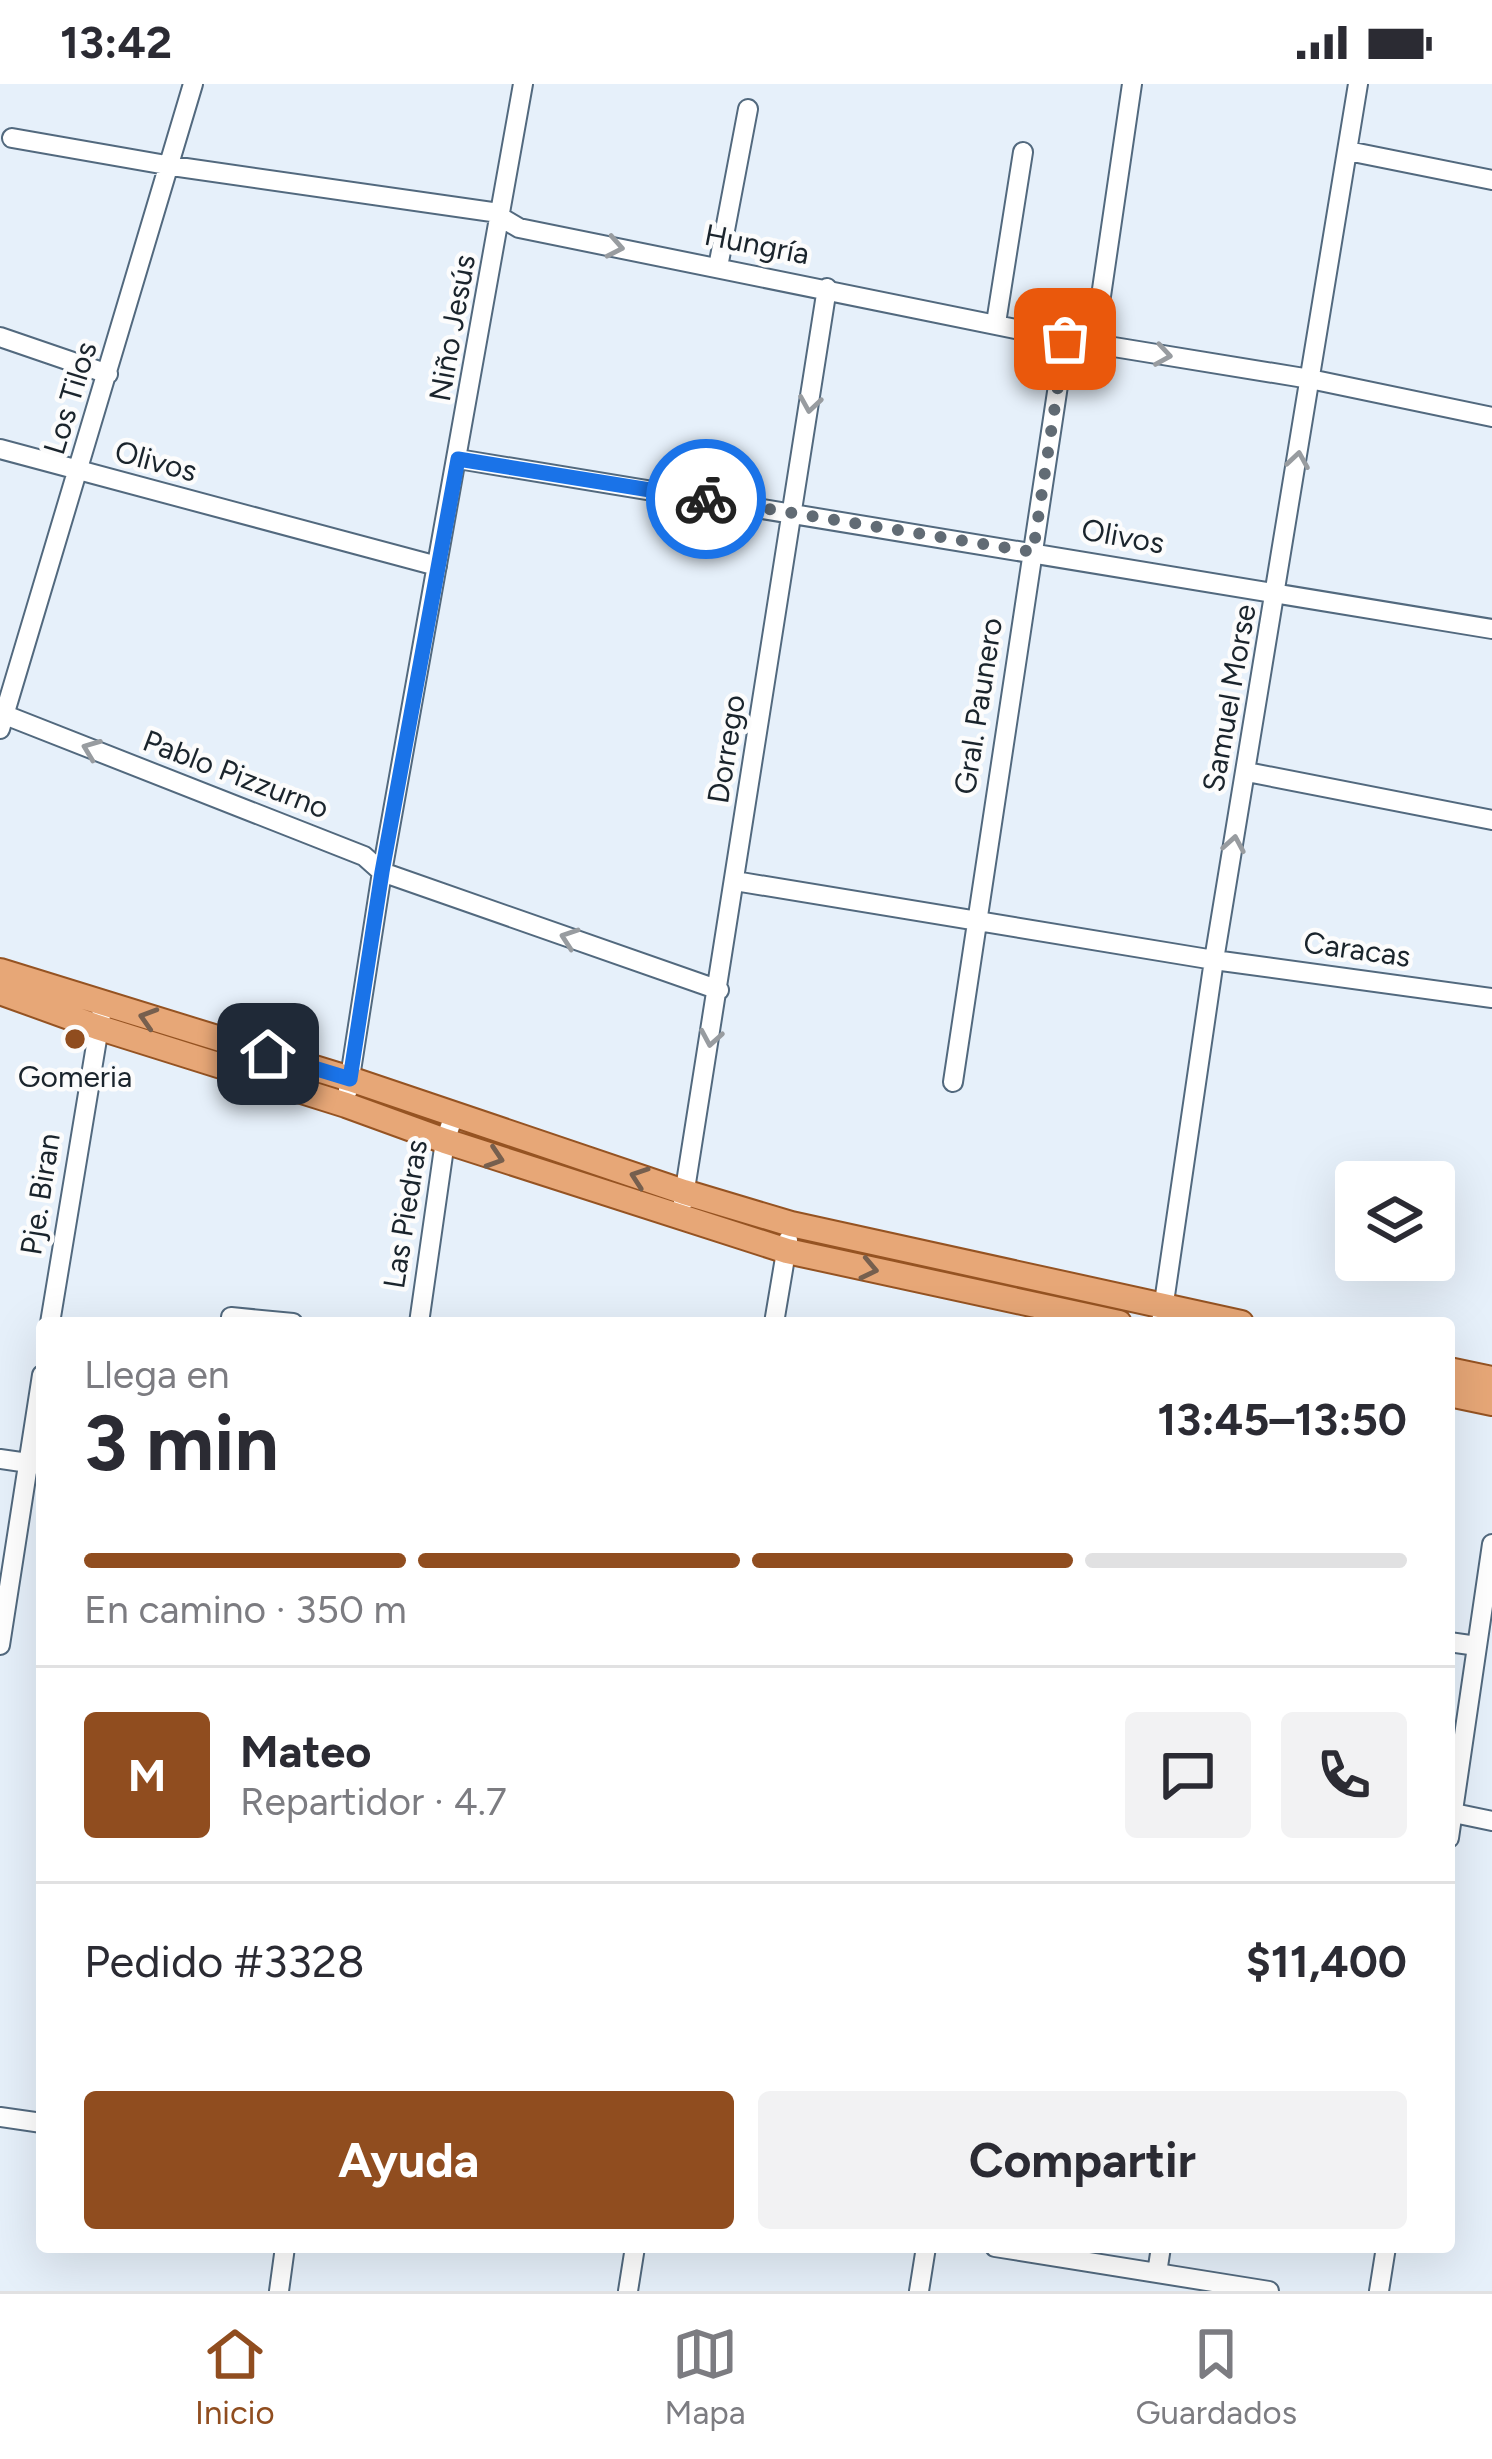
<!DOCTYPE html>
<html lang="es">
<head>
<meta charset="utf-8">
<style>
  :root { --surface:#fff; --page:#f2f2f3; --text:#2b2b33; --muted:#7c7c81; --line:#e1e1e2; --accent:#904d1f }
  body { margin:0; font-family:Figtree,sans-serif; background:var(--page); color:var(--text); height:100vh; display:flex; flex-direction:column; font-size:45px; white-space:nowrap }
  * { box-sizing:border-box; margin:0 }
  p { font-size:39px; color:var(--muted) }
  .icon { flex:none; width:66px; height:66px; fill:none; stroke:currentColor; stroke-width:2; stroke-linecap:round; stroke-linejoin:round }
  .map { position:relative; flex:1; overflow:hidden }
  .details { position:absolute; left:36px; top:1233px; width:1419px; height:936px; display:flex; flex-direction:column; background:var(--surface); border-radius:12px; box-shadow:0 12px 48px #0002 }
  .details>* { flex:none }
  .tools { position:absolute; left:1335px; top:1077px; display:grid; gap:24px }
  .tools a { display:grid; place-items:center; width:120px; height:120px; border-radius:12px; background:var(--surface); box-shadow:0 12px 48px #0002; font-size:60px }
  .pin { position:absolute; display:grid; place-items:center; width:102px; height:102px; color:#fff; margin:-51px; border-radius:24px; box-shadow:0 6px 18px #0006 }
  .courier { position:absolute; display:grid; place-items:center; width:120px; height:120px; margin:-60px; border:9px solid #1a73e8; border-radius:50%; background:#fff; color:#222; box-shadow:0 3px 15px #0007 }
  .overview em { font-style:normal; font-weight:700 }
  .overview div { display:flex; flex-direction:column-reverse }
  .overview { display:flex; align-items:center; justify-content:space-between; height:204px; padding:0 48px }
  h1 { font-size:78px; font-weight:700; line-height:90px }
  .bar { display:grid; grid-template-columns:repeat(4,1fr); gap:18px 12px; align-content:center; height:144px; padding:0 48px }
  .bar i { height:15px; border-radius:9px; background:var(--line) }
  .bar .on { background:var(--accent) }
  .bar p { grid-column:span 4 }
  .line { display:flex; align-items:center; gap:30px; padding:0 48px; border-top:3px solid var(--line) }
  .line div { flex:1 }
  .round { display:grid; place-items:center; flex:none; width:126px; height:126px; border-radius:12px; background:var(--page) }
  .action { display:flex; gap:24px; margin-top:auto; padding:24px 48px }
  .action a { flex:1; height:138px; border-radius:12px; background:var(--accent); color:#fff; font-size:48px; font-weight:700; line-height:138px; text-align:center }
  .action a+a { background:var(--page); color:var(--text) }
  .status { display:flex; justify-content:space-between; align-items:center; height:84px; padding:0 60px; background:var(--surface); direction:ltr }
  .status svg { height:33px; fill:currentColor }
  .dock { display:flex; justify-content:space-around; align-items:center; height:168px; border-top:3px solid var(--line); background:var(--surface); font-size:33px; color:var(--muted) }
  .dock a { display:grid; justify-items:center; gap:6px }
  .dock .on { color:var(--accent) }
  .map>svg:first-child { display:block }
</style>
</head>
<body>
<div class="status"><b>13:42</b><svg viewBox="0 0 49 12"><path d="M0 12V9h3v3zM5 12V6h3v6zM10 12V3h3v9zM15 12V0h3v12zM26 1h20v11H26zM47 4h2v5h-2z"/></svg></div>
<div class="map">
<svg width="1492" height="2207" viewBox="0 0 1492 2207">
  <rect width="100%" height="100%" fill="#e6f0fa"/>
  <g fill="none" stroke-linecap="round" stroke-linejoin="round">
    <g stroke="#52697e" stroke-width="22">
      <path id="minor" d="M12 54 172 82 492 128 519 144 1065 255 1310 295 1492 333
        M1348 67 1492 96
        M718 183 748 25
        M996 239 1023 68
        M0 253 108 290
        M1094 260 1132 0
        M0 365 437 482
        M458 375 1492 545
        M0 629 364 772 382 788 719 906
        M0 645 193 0
        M1247 688 1492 736
        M735 797 1214 876 1492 914
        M953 998 1065 255
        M348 1006 382 788 523 0
        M683 1118 827 204
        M231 1233 293 1239
        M50 1239 101 931
        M419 1239 445 1057 454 1031
        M774 1239 788 1156
        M1161 1239 1214 876 1358 0
        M0 1375 42 1381
        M1449 1558 1477 1562
        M0 1561 42 1291
        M1449 1728 1492 1737
        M1449 1754 1492 1460
        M0 2033 42 2039
        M995 2163 1269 2207
        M1157 2189 1161 2163
        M279 2207 285 2163
        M628 2207 635 2163
        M919 2207 926 2163
        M1379 2207 1386 2163"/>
    </g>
    <g stroke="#955322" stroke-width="28">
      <path id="major" d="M0 887 350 995 684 1108 791 1140 1241 1239
        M0 908 97 943 346 1021 445 1057 787 1167 1119 1239
        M1449 1286 1492 1295
        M1449 1310 1492 1319"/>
    </g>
    <use href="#minor" stroke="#fff" stroke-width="18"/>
    <use href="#major" stroke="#e7a777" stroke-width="24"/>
  </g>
  <defs><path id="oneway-chevron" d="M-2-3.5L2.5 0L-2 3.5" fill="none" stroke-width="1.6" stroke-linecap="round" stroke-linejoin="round" transform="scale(3)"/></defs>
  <g stroke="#989ca0">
    <use href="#oneway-chevron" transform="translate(615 163) rotate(11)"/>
    <use href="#oneway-chevron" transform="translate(1163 271) rotate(9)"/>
    <use href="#oneway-chevron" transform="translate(810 320) rotate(99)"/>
    <use href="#oneway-chevron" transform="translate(1298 376) rotate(-81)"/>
    <use href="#oneway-chevron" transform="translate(91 665) rotate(-159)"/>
    <use href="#oneway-chevron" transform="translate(1234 760) rotate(-80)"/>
    <use href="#oneway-chevron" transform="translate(569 854) rotate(-161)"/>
    <use href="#oneway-chevron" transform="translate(711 954) rotate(100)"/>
  </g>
  <g stroke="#765f4e">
    <use href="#oneway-chevron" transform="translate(148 934) rotate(-163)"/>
    <use href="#oneway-chevron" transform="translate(495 1074) rotate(18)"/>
    <use href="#oneway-chevron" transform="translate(639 1093) rotate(-161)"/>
    <use href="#oneway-chevron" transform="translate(869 1185) rotate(12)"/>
  </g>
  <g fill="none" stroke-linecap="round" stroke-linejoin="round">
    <path stroke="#616b74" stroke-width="12" stroke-dasharray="0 21.6" d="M706 415 1033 468 1065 255"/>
    <path stroke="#1a73e8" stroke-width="15" d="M268 970 350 995 382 788 458 375 706 415"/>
  </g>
  <circle fill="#904d1f" stroke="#fcfcfc" stroke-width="4.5" cx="75" cy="955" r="12"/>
  <g text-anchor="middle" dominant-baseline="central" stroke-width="9" stroke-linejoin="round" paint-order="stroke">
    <g font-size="30" fill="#1a242c" stroke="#fcfcfc">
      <text transform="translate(757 160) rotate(11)">Hungría</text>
      <text transform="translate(452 244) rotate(-80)">Niño Jesús</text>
      <text transform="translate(70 314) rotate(-73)">Los Tilos</text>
      <text transform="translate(156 377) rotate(15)">Olivos</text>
      <text transform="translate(1123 452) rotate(10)">Olivos</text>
      <text transform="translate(1229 614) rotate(-80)">Samuel Morse</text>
      <text transform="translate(978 622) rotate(-81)">Gral. Paunero</text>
      <text transform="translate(726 665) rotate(-81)">Dorrego</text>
      <text transform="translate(236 690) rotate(21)">Pablo Pizzurno</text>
      <text transform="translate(1357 865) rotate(8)">Caracas</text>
      <text transform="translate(40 1110) rotate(-81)">Pje. Biran</text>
      <text transform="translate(405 1130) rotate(-81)">Las Piedras</text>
    </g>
    <g font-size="30" fill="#1a242c" stroke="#fcfcfc">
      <text x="75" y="992">Gomeria</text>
    </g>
  </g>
</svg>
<div class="tools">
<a><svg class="icon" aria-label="layers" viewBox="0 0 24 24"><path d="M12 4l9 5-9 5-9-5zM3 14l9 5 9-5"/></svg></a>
</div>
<div class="pin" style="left:1065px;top:255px;background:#ea580c"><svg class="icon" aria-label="bag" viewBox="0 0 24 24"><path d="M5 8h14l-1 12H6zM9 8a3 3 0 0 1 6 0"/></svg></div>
<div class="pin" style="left:268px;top:970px;background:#1f2937"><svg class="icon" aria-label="home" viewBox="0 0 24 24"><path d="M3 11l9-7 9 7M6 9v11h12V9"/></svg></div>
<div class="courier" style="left:706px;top:415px"><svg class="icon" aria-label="bike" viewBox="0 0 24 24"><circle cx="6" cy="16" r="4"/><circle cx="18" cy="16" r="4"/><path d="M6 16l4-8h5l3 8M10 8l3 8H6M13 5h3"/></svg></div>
<section class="details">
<div class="overview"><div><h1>3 min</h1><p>Llega en</p></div><em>13:45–13:50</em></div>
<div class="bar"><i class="on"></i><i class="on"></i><i class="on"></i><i></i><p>En camino · 350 m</p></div>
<div class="line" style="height:216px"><b class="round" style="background:var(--accent);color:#fff">M</b><div><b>Mateo</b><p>Repartidor · 4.7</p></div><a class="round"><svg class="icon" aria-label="chat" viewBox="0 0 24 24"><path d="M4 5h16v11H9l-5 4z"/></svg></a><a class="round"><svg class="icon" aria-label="phone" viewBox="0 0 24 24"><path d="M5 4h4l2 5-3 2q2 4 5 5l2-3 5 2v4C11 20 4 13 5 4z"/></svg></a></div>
<div class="line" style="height:156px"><div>Pedido #3328</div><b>$11,400</b></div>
<div class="action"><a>Ayuda</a><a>Compartir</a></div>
</section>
</div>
<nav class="dock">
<a class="on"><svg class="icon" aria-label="home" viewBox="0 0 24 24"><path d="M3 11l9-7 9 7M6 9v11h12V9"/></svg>Inicio</a>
<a><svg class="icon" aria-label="map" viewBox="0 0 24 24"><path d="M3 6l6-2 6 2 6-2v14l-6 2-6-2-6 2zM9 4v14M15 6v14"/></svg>Mapa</a>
<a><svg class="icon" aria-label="saved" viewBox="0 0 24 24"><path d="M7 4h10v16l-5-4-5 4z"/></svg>Guardados</a>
</nav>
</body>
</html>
